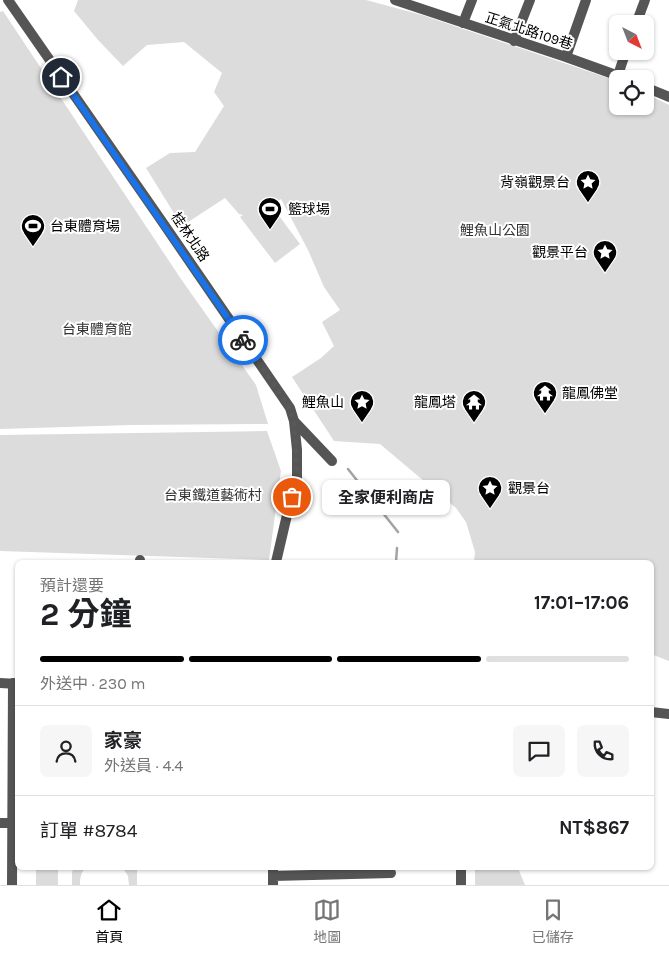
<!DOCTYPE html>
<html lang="zh-TW">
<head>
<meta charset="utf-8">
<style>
  :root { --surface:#fff; --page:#f6f6f6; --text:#202124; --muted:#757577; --line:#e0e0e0; --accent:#000 }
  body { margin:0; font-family:Karla,"Noto Sans TC",sans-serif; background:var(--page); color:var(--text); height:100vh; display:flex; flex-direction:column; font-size:19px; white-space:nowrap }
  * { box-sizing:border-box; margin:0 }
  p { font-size:16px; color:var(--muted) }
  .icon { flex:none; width:28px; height:28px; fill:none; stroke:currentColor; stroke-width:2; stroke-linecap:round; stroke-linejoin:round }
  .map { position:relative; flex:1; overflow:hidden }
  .drawer { position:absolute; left:15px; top:560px; width:639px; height:310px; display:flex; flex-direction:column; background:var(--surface); border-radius:8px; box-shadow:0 1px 4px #0004 }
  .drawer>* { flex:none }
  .needle { width:32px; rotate:138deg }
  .controls { position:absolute; left:609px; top:15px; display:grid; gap:10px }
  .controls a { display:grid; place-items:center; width:45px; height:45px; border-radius:8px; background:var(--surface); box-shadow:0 1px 4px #0004; font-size:25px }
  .pin { position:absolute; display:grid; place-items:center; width:42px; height:42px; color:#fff; margin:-21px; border:2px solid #fff; border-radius:50%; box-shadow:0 1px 5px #0007 }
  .courier { position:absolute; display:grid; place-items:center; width:50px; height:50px; margin:-25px; border:4px solid #1a73e8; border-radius:50%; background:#fff; color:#222; box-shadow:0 1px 6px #0007 }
  .bubble { position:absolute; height:35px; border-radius:8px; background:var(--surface); box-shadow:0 1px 4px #0004; font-size:16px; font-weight:700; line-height:35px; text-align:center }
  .headline em { font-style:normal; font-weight:700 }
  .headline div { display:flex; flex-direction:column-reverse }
  .headline { display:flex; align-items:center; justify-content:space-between; height:85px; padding:0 25px }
  h1 { font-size:32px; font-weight:700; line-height:38px }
  .bar { display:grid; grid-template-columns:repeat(4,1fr); gap:8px 5px; align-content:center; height:60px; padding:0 25px }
  .bar i { height:6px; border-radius:4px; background:var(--line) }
  .bar .active { background:var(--accent) }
  .bar p { grid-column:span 4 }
  .line { display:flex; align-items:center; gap:12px; padding:0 25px; border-top:1px solid var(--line) }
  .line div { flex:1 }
  .round { display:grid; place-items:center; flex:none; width:52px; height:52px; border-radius:8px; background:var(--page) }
  .dock { display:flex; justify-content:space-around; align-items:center; height:70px; border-top:1px solid var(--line); background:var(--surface); font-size:14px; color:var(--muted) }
  .dock a { display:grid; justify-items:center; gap:2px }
  .dock .active { color:var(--accent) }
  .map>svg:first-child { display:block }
</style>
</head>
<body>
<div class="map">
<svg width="669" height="885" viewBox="0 0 669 885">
  <rect width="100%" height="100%" fill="#fff"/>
  <path fill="#dcdcdc" d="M78 0H366L422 15 617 81 618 106H645V93L669 105V661L651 654V562H474L475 552 466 522 456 508 380 444 334 441 292 377 321 358 334 346 322 322 340 310 324 287 308 250 281 199 271 205 300 244 275 263 240 217 243 215 239 214 225 198 182 226 146 168 170 153 195 152 224 106 214 92 222 73 184 42 147 45 123 66 98 40 74 11Z
    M3 11 181 279 256 385 268 424 131 425 0 429V12Z
    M267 431 281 471 269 560 0 551V435Z
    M36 868H58V885H36Z
    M74 868H85C81 873 80 878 80 885H72V872Z
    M123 868H137V885H129L128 876Z
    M475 868H518L525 885H475Z"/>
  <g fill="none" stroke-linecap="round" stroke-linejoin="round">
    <path stroke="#a3a3a3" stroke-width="2.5" d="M348 469 398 532
      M396 562 397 548"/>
    <path stroke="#555" stroke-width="10" d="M8 0 161 220 290 408 294 421 297 450V479L287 515 276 562
      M395 0 566 57 627 79
      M463 23 472 0
      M636 24 645 0
      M514 41 530 0
      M566 57 586 0
      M618 75 626 51
      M645 87 669 97
      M294 421 332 461
      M140 562V560
      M0 823H17
      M273 868V885
      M461 868V885
      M273 876 391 873
      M12 885 13 683"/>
    <path stroke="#555" stroke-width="10" d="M0 683 18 684
      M651 712 669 714"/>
  </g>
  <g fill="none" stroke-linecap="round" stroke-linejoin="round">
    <path stroke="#595959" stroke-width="5" stroke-dasharray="0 9" d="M243 340 290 408 294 422 296 450 297 479 292 497"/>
    <path stroke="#1a73e8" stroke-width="6" d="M61 77 243 340"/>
  </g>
  <defs>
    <g id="sight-pin" transform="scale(1.25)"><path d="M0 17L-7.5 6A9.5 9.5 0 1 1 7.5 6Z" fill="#000" stroke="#fff"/><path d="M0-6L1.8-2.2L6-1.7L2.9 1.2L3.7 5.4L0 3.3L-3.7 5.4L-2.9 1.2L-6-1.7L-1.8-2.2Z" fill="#fff"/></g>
    <g id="stadium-pin" transform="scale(1.25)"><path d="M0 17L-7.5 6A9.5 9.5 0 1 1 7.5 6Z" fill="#000" stroke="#fff"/><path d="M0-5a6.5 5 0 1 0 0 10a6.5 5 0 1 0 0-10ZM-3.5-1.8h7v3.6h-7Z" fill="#fff"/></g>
    <g id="temple-pin" transform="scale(1.25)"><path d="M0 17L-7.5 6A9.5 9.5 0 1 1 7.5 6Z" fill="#000" stroke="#fff"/><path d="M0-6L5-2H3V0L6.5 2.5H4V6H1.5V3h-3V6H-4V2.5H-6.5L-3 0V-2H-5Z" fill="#fff"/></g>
  </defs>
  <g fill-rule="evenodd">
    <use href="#sight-pin" x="588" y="182"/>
    <use href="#stadium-pin" x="270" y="209"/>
    <use href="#stadium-pin" x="33" y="226"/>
    <use href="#sight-pin" x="605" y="252"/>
    <use href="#temple-pin" x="545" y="393"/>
    <use href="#sight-pin" x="362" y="402"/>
    <use href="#temple-pin" x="474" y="402"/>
    <use href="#sight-pin" x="490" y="488"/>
  </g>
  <g text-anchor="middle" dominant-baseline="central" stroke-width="4" stroke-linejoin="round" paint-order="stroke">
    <g font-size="14" fill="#000" stroke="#fff">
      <text transform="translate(529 31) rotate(18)">正氣北路109巷</text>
      <text transform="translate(190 237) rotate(56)">桂林北路</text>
    </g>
    <g font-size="14" fill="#000" stroke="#fff" text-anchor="end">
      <text x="570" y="182">背嶺觀景台</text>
      <text x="288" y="209" text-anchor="start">籃球場</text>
      <text x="50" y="226" text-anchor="start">台東體育場</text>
      <text x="588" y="252">觀景平台</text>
      <text x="562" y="393" text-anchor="start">龍鳳佛堂</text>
      <text x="344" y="402">鯉魚山</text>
      <text x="456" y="402">龍鳳塔</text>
      <text x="508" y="488" text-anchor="start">觀景台</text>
    </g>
    <g font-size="14" fill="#333" stroke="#fff">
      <text x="495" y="230">鯉魚山公園</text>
      <text x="97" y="329">台東體育館</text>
      <text x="213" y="495">台東鐵道藝術村</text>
    </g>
  </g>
</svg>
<div class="controls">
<a><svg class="needle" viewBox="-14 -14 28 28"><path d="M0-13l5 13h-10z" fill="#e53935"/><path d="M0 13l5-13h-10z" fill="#757577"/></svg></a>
<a><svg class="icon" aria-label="locate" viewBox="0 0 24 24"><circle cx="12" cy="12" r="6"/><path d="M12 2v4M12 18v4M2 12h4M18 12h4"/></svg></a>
</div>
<div class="pin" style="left:292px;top:497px;background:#ea580c"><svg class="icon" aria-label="bag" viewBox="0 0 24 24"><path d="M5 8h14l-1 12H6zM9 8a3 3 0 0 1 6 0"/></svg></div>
<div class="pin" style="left:61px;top:77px;background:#1f2937"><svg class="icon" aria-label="home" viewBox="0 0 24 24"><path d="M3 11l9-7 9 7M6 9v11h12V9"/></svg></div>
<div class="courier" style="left:243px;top:340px"><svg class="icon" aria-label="bike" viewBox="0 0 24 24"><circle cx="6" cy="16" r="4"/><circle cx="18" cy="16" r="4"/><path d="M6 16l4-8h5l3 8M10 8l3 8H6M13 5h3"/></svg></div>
<div class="bubble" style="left:322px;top:480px;width:128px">全家便利商店</div>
<section class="drawer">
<div class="headline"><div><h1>2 分鐘</h1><p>預計還要</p></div><em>17:01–17:06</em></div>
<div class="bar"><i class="active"></i><i class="active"></i><i class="active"></i><i></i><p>外送中 · 230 m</p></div>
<div class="line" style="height:90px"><a class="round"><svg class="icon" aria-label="person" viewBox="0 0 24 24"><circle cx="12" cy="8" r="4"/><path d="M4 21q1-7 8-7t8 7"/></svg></a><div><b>家豪</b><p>外送員 · 4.4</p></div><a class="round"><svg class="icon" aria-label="chat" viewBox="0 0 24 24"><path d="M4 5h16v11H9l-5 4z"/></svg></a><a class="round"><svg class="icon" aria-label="phone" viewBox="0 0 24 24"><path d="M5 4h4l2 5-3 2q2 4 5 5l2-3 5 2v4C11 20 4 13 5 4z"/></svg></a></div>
<div class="line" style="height:65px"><div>訂單 #8784</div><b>NT$867</b></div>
</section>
</div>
<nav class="dock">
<a class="active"><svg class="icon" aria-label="home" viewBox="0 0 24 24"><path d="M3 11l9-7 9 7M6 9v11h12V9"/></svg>首頁</a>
<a><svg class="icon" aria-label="map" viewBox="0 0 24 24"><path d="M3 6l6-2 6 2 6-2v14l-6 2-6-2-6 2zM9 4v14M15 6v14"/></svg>地圖</a>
<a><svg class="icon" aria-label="saved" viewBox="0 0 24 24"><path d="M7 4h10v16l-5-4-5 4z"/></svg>已儲存</a>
</nav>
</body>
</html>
